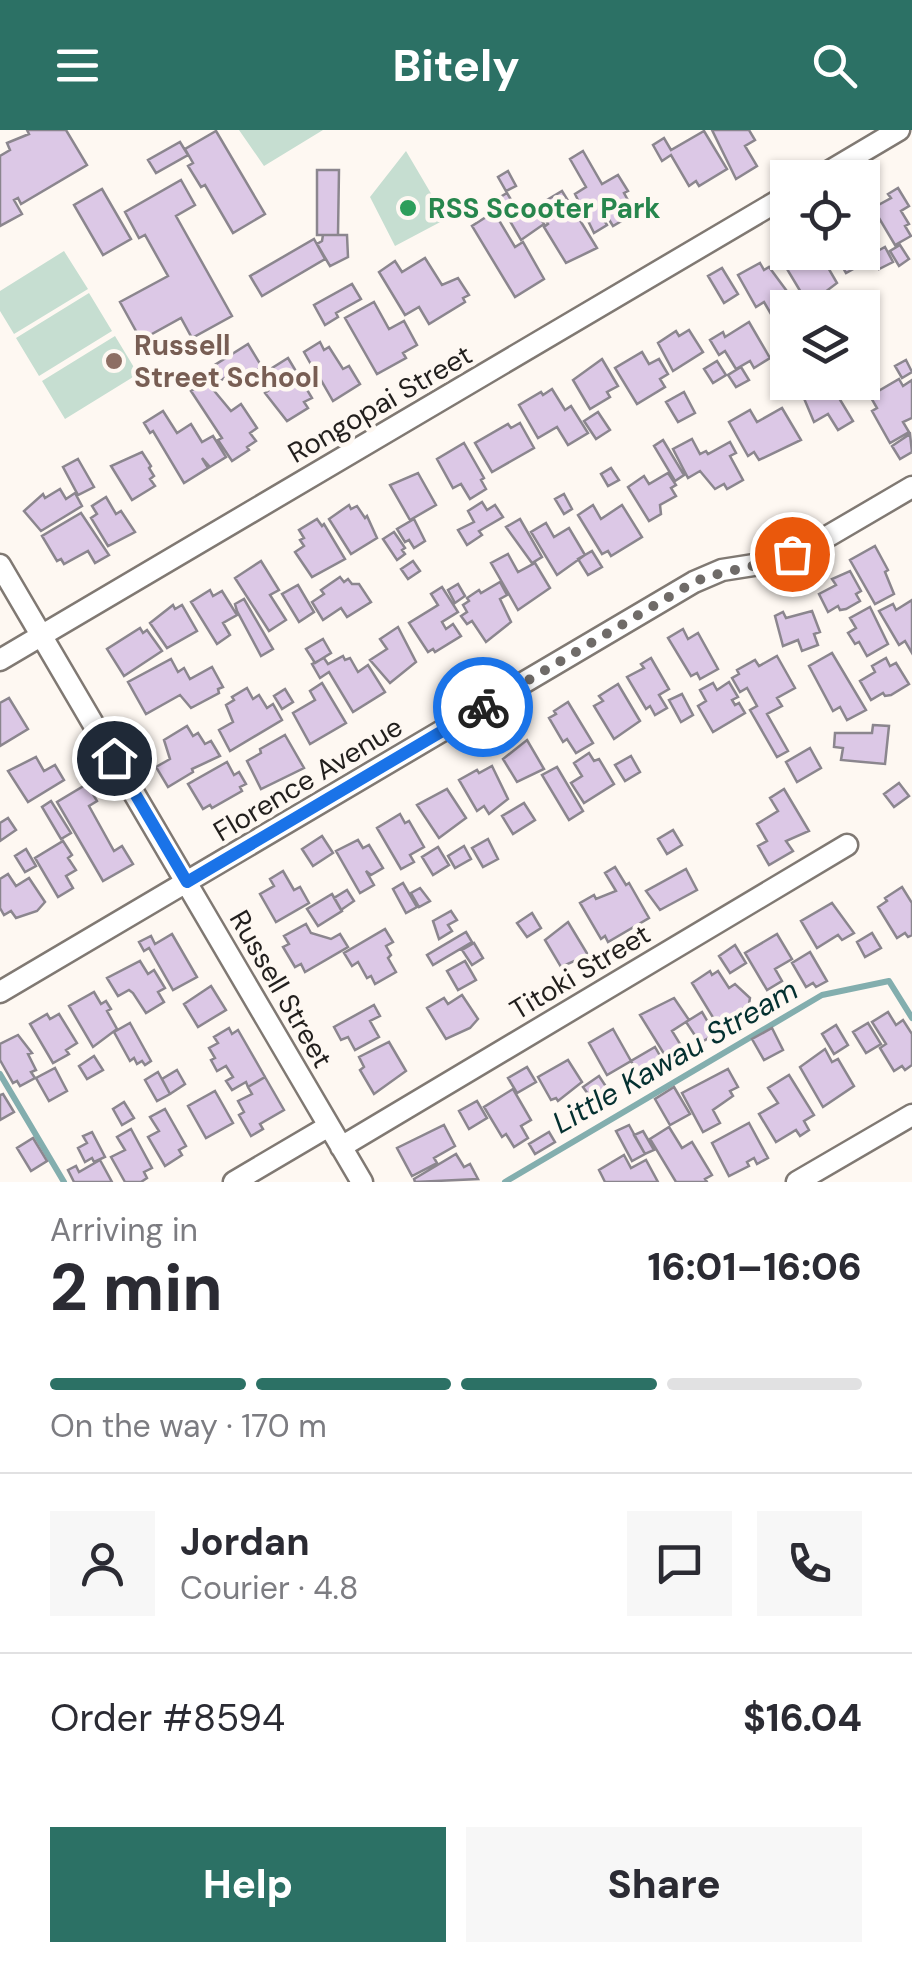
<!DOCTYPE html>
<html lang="en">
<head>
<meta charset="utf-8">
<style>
  :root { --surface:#fff; --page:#f7f7f7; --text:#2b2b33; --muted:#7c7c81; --line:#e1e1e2; --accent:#2c7165 }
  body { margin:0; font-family:"DM Sans",sans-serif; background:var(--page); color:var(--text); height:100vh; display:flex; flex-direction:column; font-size:38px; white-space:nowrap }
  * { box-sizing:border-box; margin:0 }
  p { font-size:32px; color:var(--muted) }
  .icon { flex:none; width:55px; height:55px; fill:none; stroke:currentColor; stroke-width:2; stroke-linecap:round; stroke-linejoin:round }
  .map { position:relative; height:1052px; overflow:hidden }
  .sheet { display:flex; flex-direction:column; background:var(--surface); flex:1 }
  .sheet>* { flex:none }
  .fabs { position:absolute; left:770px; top:30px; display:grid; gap:20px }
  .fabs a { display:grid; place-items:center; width:110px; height:110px; border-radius:0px; background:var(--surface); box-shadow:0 2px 8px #0004; font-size:50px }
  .pin { position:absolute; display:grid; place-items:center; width:85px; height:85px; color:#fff; margin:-42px; border:5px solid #fff; border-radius:50%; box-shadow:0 2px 10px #0007 }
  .courier { position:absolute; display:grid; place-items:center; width:100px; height:100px; margin:-50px; border:8px solid #1a73e8; border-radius:50%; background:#fff; color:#222; box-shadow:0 2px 12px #0007 }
  .headline em { font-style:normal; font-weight:800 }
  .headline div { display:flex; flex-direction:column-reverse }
  .headline { display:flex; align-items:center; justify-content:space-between; height:170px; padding:0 50px }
  h1 { font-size:65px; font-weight:800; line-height:75px }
  .bar { display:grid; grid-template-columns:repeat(4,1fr); gap:15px 10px; align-content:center; height:120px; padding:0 50px }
  .bar i { height:12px; border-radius:8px; background:var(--line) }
  .bar .selected { background:var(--accent) }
  .bar p { grid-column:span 4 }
  .line { display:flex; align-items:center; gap:25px; padding:0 50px; border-top:2px solid var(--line) }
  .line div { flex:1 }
  .round { display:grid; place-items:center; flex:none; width:105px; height:105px; border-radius:0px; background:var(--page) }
  .cta { display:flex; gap:20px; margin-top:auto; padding:20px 50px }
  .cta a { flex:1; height:115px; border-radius:0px; background:var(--accent); color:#fff; font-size:40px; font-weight:800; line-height:115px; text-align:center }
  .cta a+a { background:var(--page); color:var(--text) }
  header { display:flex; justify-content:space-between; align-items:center; height:130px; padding:0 50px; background:var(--accent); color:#fff; font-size:45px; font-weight:800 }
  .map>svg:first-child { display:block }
</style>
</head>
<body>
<header><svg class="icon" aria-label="menu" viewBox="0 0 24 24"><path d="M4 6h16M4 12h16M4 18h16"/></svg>Bitely<svg class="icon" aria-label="search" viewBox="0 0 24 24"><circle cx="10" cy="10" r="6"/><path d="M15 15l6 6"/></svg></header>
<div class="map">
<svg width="912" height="1052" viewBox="0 0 912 1052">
  <rect width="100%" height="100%" fill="#fef8f2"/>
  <path fill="#c6ded1" d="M239 0H323L264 36Z
    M406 21 446 89 395 116 370 67Z
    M64 121 88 159 14 204 0 181V161Z
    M89 163 112 201 39 246 16 208Z
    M115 206 138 244 65 289 42 251Z"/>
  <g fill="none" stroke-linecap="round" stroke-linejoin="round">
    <path stroke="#83aeae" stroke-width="6" d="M0 944 64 1052
      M505 1052 822 865 889 851 912 888"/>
  </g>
  <path fill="#dcc8e6" stroke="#8b868e" stroke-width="2.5" d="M27 0H66L87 35 21 74 18 68 14 70 22 84 0 96V26L10 20 7 13 29 4Z
    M712 0H749L755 10 745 16 757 36 736 49Z
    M216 1 265 84 233 103 205 55 201 57 188 36 193 33 185 19Z
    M704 1 727 39 699 56 696 51 689 56 671 25 662 31 653 15 664 8 671 20Z
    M180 12 188 25 156 43 148 30Z
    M583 21 602 54 618 45 628 61 624 63 635 83 613 96 608 88 604 90 607 95 594 103 575 64 586 57 570 29Z
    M317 40H339L338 105H317Z
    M508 41 516 56 506 61 498 47Z
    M181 50 195 75 176 86 232 186 192 208 181 188 141 210 120 172 168 146 145 105 139 108 125 82Z
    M898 58 909 76 901 81 909 94 905 96 911 106 895 115 873 78 891 68 888 64Z
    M102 59 131 109 103 125 74 75Z
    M562 61 597 118 566 133 544 97 548 94 537 76Z
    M507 63 517 80 531 72 544 94 521 110 497 69Z
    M494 82 515 117 523 112 544 149 515 167 472 96Z
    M323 105H347L348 127 330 136 317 114 322 111Z
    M862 105 872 121 861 127 864 133 846 143 834 122H862Z
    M314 109 325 129 262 166 250 146Z
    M900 115 909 129 899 136 890 121Z
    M885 117 893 132 879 139 872 124Z
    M819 122 837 153 812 172 806 162 802 164 784 134 803 123 806 129Z
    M425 128 442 155 458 148 469 165 463 168 465 172 429 194 419 177 405 185 379 142 395 131 402 142Z
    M760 133 764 140 769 137 789 164 786 166 788 170 771 184 764 172 756 177 738 145Z
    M722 138 738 164 724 173 708 146Z
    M352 154 361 169 336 183 338 187 325 195 314 175Z
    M374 172 389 199 404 191 417 215 403 223 406 228 377 244 345 188Z
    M749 192 770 228 754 238 750 231 736 239 725 221 719 225 710 210 723 202 725 207Z
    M689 200 703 222 673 241 658 213 676 201 679 206Z
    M320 212 324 220 329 217 343 239 349 236 360 254 333 271 318 245 314 247 310 240 313 238 304 222Z
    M248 214 262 237 243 248 238 240 218 252 210 238Z
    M642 222 649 234 659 229 668 244 660 249 665 257 637 274 615 238Z
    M288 228 312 268 304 272 308 278 287 291 265 263 269 260 261 245Z
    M602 229 618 256 607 262 610 267 590 279 573 250Z
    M906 230 912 242 902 248 895 236Z
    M717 231 726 245 713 253 704 239Z
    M741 237 749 250 736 257 728 245Z
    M899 249 903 256 912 250V288L903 292 909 302 890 313 872 281 877 278 870 266Z
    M206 251 231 281 241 274 257 298 250 303 256 311 247 317 249 320 232 331 218 310 222 308 191 261Z
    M811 252H817L820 257 828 252H838L845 264 839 268 853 291 838 300 828 284 814 292 800 259Z
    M552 259 565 280 571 276 588 303 568 315 557 297 538 308 519 275 541 262 543 265Z
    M684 262 695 283 678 292 666 272Z
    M782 278 801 310 759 330 754 322 748 326 729 292 750 280 757 292Z
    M163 281 177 303 191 294 202 312 213 306 226 327 210 337 202 328 208 338 184 353 153 301 150 303 144 293Z
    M598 282 610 300 596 309 584 291Z
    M520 293 534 318 492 342 475 313 508 294 511 298Z
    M910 304 912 322 900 329 892 316Z
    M692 309 700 324 706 321 708 324 730 312 736 323 730 326 743 350 727 359 724 354 715 359 700 341 688 348 673 319Z
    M663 310 684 345 675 351 654 316Z
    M464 313 484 348 481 350 486 359 470 369 461 354 453 358 437 329Z
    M142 322 151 336 149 338 154 346 150 349 155 356 132 370 111 336Z
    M78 329 94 357 78 365 63 337Z
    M611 338 619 350 608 356 601 344Z
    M418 343 436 375 410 390 390 355Z
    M668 343 676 355 671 358 676 366 660 375 661 384 649 391 628 357 644 346 649 354Z
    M60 359 66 369 75 363 82 376 41 401 24 381 43 364 45 368Z
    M564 364 572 379 564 384 555 369Z
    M106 367 116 384 121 381 135 402 108 416 91 388 97 384 92 376Z
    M482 372 487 380 495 375 503 387 479 401 482 405 467 415 458 400 474 392 468 381Z
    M349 375 351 379 357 376 365 388 367 386 377 408 351 424 329 389Z
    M593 375 601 389 622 375 642 407 611 426 608 421 602 424 578 385Z
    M81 383 109 425 95 433 88 421 64 434 61 429 57 431 42 406Z
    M317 389 322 396 324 394 345 429 312 447 295 422 304 416 300 410 304 408 299 400Z
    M414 389 425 411 414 418 409 410 405 412 397 399Z
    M520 389 542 427 532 433 506 397Z
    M546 393 554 407 569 398 585 425 557 445 531 402Z
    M394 402 405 418 402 420 405 424 397 430 383 409Z
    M875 416 888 440 885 442 894 464 875 474 850 430Z
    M592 421 602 437 588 445 578 429Z
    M508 424 518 442 535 433 550 458 518 480 491 433Z
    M261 431 279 460 270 465 286 490 269 501 235 448Z
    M413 431 420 441 408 449 401 439Z
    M850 441 861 461 856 464 860 471 846 479 840 480 838 476 828 482 819 464 836 455 832 449Z
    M340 447 344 452 348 449 352 454H359L371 472 347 487 341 478 323 490 312 472 324 464 321 460Z
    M500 452 507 465 500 469 511 492 486 512 472 491 467 494 461 486 467 482 463 475 469 471 467 468 479 460 481 463Z
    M458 454 465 466 455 473 448 460Z
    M298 455 314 482 299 492 282 464Z
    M442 457 458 482 442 492 446 499 453 494 461 506 435 522 433 519 428 522 409 493 438 475 431 464Z
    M210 460 213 466 222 461 237 485 223 493 230 505 217 514 191 472Z
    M244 469 273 519 261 526 237 481 235 474Z
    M912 470V523L905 511 899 515 879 481 893 474 896 480Z
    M173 475 175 479 182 475 197 501 167 518 150 493Z
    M870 477 888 514 867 526 859 512 855 514 848 503 856 498 850 488Z
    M812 481 820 502 814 504 818 515 802 521 798 510 783 516 775 486 783 482 786 488Z
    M398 497 416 532 390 553 370 530 387 519 380 509Z
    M140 498 143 503 147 500 162 521 124 546 107 519Z
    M683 499 688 509 698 503 718 539 700 549 697 543 691 546 668 508Z
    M323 509 331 523 315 533 306 519Z
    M832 523 866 580 847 590 840 577 833 581 809 536Z
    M343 526 345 530 350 528 358 542 368 535 385 562 353 582 329 542 320 548 312 534 324 528 328 534Z
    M777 526 795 558 777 568 782 576 767 584 788 621 777 627 750 580 757 576 747 558 740 562 732 548 739 544 737 540 755 530 759 536Z
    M651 528 669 559 659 565 667 578 655 585 650 576 646 579 627 547 644 538 641 534Z
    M886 528 890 536 896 533 909 554 891 565 885 566 883 563 871 570 860 551 875 542 872 536Z
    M171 529 178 542 184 538 190 549 212 537 223 557 218 559 219 563 191 578 180 565 146 584 128 552Z
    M729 552 738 567 732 570 735 575 739 573 745 583 713 602 698 576 706 571 700 560 713 553 717 560Z
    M322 553 346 593 310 614 293 583 315 570 310 561Z
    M618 554 640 591 614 609 594 576 603 571 599 566Z
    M247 558 253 569 259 565 267 578 273 574 282 590 230 621 219 600 233 592 226 575 234 570 232 567Z
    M285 559 293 572 282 579 274 566Z
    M682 564 693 585 681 592 669 570Z
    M9 568 28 599 0 616V573Z
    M568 572 593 613 576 623 567 609 563 612 549 588 556 584 554 581Z
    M873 595 889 596 885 634 841 630 843 618 834 617 835 603H872Z
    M187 596 193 606 198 603 205 614 211 611 220 626 192 639 193 642 168 657 156 637 170 629 164 610Z
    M285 605 304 638 261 659 247 631 261 623 260 619Z
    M527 610 544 639 517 652 503 629Z
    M810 618 821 638 797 652 786 632Z
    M589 623 594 631 599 629 614 654 584 673 571 653 582 646 574 633Z
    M631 626 640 642 625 651 615 635Z
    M36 627 44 641 55 635 64 650 28 672 8 641Z
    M227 632 234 645 239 642 246 654 240 657 242 661 212 678 210 675 203 679 188 654Z
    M492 636 508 669 489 684 484 676 477 681 459 650 477 640 479 643Z
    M557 637 583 681 569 690 542 645Z
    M899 653 909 666 894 677 884 664Z
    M87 654 97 671 89 676 114 721 122 716 133 734 103 751 57 672Z
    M447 659 466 688 439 708 417 675Z
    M784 659 809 701 786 711 793 721 769 735 758 716 767 711 757 694 778 681 770 668Z
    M51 671 71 703 61 709 42 677Z
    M524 673 535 690 513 704 502 686Z
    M400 684 405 693 409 691 424 717 410 725 414 732 401 739 377 698Z
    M8 688 16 700 0 711V693Z
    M673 700 682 715 667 724 658 709Z
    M322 706 333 723 313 736 302 719Z
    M488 709 498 729 483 737 472 718Z
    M358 710 363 718 369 715 383 738 371 745 366 741 374 755 360 763 336 721Z
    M63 711 72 725 68 728 76 740 66 746 73 758 58 767 35 728Z
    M464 716 471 729 455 738 448 726Z
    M438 717 449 735 433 745 422 727Z
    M26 719 36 736 25 742 15 726Z
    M615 737 626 755 629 753 649 788 608 812 605 806 601 809 580 773 594 765 596 769 616 761 605 743Z
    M686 739 697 760 660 780 646 761Z
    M283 741 294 760 300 757 309 773 276 792 260 764 274 756 270 749Z
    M8 744 16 756 29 748 45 772 37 781 16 788 11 781 4 785 0 778V749Z
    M403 753 417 777 406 783 393 759Z
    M902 757 912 773V805L908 807 905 803 897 808 878 777 887 771 885 768Z
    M420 758 430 771 419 777 411 763Z
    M347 760 354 771 341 780 334 768Z
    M332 764 342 781 318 796 307 779Z
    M832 773 854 803 842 810 838 805 817 818 801 791Z
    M451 781 457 790 448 795 452 801 439 809 433 791Z
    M532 783 541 798 527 807 517 793Z
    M568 792 588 825 561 837 545 810Z
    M306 794 311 803 331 809 340 804 348 817 305 842 301 834 295 837 283 817 289 814 284 806Z
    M385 799 393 812 386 816 391 825 388 828 396 842 375 854 371 846 367 848 358 832 352 836 344 823Z
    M466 802 472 812 433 835 427 825Z
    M872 803 881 818 865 827 857 812Z
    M172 804 197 847 173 860 149 818 144 821 139 812 151 806 155 814Z
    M777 804 792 829 775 839 782 851 767 860 745 823Z
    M474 813 483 828 472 835 462 820Z
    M735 815 746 833 730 843 719 826Z
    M810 822 827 851 816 857 813 853 806 857 792 833Z
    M140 831 148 844 154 840 165 858 158 862 164 872 146 883 133 863 129 860 118 866 107 848Z
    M465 831 476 850 458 860 447 841Z
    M710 841 712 845 718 841 729 858 735 854 750 868 749 874 723 894 721 891 717 894 692 853Z
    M211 856 226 880 198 897 184 874Z
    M94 862 101 874 106 871 111 879 107 881 117 899 93 917 69 876Z
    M462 865 478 889 470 898 446 909 427 878 444 868 448 874Z
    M674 868 689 890 672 901 682 917 666 927 640 885Z
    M374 875 380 886 370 891 379 907 355 920 348 907 341 910 334 897Z
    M702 882 715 904 700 913 686 892Z
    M888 882 896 895 903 890 912 904V935L905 940 902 936 894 941 880 918 886 914 872 892Z
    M47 884 50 889 59 884 77 913 66 920 69 924 53 933 30 894Z
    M130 893 151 931 145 935 142 931 137 934 134 928 130 931 114 902Z
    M868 893 881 914 866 923 853 902Z
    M836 895 848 915 834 924 822 904Z
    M229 898 232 904 238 900 265 947 248 957 246 952 232 960 226 951 233 947 226 936 217 941 211 930 215 928 209 918 218 913 214 907Z
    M772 898 783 920 764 930 752 909Z
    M613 899 631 931 607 945 589 913Z
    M18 905 32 923 28 924 36 940 31 942 35 948 20 956 17 951 13 953 0 930V914Z
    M389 912 406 941 374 964 360 940 364 937 359 927Z
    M655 917 663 931 651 938 655 944 648 948 645 941 639 945 631 931Z
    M825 919 832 932 838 929 854 956 823 977 800 937Z
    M94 926 103 940 87 949 79 936Z
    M568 930 582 952 558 971 556 968 551 970 538 947Z
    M527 937 536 952 517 963 508 948Z
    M55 938 67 961 49 971 36 948Z
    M728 939 738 957 730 961 733 966 713 980 720 993 703 1002 682 963Z
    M177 940 185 954 170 964 162 949Z
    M158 942 170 964 157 971 145 950Z
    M789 945 814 985 804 991 809 1000 800 1006 796 1000 776 1012 759 984 778 973 768 958Z
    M599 946 609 961 593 971 583 957Z
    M265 947 284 980 260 994 263 999 251 1006 239 985 244 982 238 971 252 964 248 957Z
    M674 957 690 984 670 995 655 969Z
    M513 959 531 990 521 996 528 1008 514 1017 506 1004 502 1007 484 977Z
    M215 961 233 993 206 1008 188 976Z
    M3 964 14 982 0 990V965Z
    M477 971 487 988 469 999 459 981Z
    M124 972 134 988 122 995 113 979Z
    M165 979 186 1016 179 1020 182 1025 165 1036 148 1007 159 1001 150 987Z
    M749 993 768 1028 757 1034 754 1028 747 1032 749 1036 729 1046 712 1013Z
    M444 995 455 1016 434 1028 437 1033 412 1046 397 1018Z
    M629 995 645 1024 632 1031 616 1001Z
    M669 997 682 1018 692 1012 712 1045 705 1049 707 1052H676L650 1009Z
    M131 999 152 1038 144 1042 147 1048 141 1052H125L111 1027 125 1020 117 1007Z
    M643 1001 654 1020 645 1024 634 1005Z
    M92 1002 105 1027 94 1032 92 1028 85 1032 78 1018 87 1013 83 1006Z
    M549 1002 555 1012 535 1024 529 1014Z
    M33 1008 47 1031 31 1041 17 1018Z
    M456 1024 464 1037 470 1034 478 1049 415 1052 414 1049Z
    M624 1025 631 1038 646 1030 658 1052H605L599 1040Z
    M100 1030 112 1052H74L68 1040 76 1036 79 1042Z"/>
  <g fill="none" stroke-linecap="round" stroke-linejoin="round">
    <g stroke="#807973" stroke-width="25">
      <path id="minor" d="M818 48 899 0
        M0 435 362 1052
        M0 530 788 65
        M0 862 694 452 722 440 773 432 813 415 912 357
        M341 1017 847 715
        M234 1052 329 996
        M797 1052 912 985"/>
    </g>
    <use href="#minor" stroke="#fff" stroke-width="20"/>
  </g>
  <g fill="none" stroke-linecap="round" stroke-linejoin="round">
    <path stroke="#6f6b68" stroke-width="10" stroke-dasharray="0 18" d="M483 577 694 452C726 439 761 437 792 424"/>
    <path stroke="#1a73e8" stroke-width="12" d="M114 628 187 752 483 577"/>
  </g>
  <circle fill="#2e9e5b" stroke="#fef8f2" stroke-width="4" cx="408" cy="78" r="10"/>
  <circle fill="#8d6e63" stroke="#fef8f2" stroke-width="4" cx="114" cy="231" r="10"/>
  <g text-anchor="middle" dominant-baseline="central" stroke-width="9" stroke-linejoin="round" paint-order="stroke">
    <g font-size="28" font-weight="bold" fill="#27864d" stroke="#fef8f2" text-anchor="start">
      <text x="428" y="78">RSS Scooter Park</text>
    </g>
    <g font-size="28" font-weight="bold" fill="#785e54" stroke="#fef8f2" text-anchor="start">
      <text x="134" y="215">Russell<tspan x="134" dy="32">Street School</tspan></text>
    </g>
    <g font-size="28" fill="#221f1d" stroke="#fef8f2">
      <text transform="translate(380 274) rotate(-30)">Rongopai Street</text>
      <text transform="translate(308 649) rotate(-31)">Florence Avenue</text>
      <text transform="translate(580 842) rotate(-31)">Titoki Street</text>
      <text transform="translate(281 859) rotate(60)">Russell Street</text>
    </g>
    <g font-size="30" font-style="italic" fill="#043030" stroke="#fef8f2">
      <text transform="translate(675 926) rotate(-30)">Little Kawau Stream</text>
    </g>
  </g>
</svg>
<div class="fabs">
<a><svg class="icon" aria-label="locate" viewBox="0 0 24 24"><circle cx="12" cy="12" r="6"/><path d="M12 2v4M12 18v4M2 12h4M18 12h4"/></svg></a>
<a><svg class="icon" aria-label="layers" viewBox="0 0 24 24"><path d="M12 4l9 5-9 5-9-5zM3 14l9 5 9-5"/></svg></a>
</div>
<div class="pin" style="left:792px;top:424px;background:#ea580c"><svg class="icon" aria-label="bag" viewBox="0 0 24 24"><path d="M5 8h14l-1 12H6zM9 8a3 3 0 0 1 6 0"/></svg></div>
<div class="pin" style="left:114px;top:628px;background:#1f2937"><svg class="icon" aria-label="home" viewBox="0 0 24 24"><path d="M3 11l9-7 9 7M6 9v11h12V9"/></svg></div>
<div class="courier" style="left:483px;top:577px"><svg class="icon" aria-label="bike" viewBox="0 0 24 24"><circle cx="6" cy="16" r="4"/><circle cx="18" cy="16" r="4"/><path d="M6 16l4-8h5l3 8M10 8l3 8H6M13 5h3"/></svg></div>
</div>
<section class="sheet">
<div class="headline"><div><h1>2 min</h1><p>Arriving in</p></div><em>16:01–16:06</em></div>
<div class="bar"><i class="selected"></i><i class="selected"></i><i class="selected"></i><i></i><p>On the way · 170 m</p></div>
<div class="line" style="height:180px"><a class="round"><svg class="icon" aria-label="person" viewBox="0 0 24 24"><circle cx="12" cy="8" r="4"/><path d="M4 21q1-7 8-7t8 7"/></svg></a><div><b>Jordan</b><p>Courier · 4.8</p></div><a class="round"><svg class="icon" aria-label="chat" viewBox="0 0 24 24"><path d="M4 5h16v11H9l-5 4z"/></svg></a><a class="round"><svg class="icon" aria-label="phone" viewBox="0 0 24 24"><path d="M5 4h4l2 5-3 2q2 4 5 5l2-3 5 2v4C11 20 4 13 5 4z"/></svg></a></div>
<div class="line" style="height:130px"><div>Order #8594</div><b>$16.04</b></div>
<div class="cta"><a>Help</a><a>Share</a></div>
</section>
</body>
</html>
